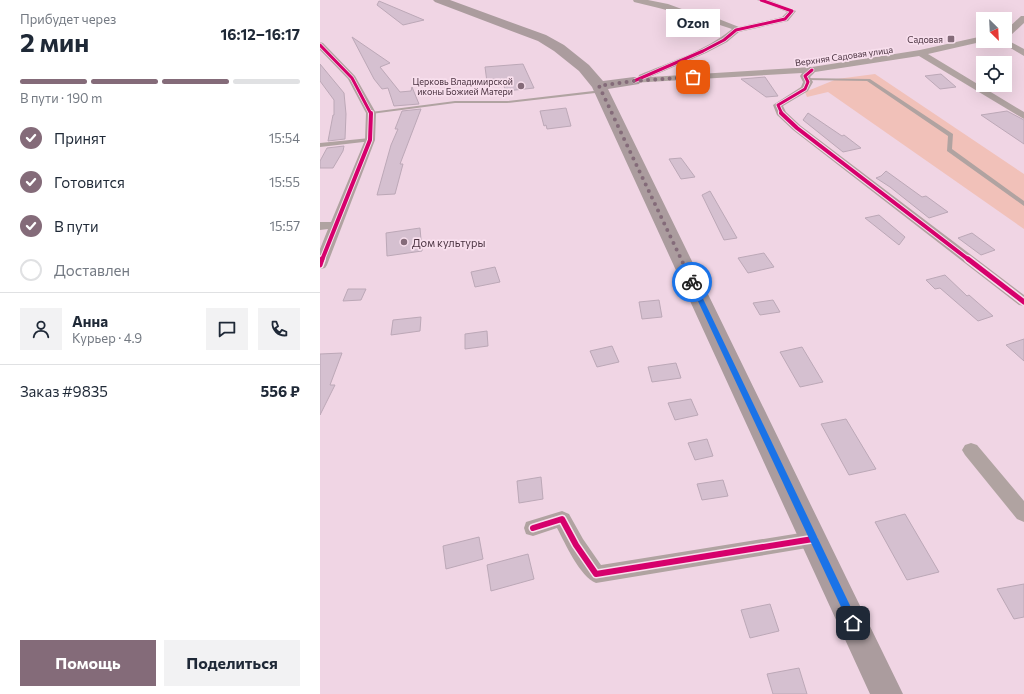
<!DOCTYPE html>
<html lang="ru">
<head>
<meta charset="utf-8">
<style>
  :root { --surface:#fff; --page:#f2f2f3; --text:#1f2937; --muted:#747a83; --line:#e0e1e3; --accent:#846b79 }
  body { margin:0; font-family:Commissioner,sans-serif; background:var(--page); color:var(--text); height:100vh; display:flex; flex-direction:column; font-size:15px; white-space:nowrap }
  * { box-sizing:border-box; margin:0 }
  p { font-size:13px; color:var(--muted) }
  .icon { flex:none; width:22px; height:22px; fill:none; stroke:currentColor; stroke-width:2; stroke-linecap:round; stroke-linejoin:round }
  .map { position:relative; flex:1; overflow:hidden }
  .side { display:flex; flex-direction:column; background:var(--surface); width:320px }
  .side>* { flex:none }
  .needle { width:26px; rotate:156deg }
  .buttons { position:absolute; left:656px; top:12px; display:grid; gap:8px }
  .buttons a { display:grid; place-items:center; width:36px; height:36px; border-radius:0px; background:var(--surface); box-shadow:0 4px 16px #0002; font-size:20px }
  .pin { position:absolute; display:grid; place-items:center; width:34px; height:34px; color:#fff; margin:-17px; border-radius:8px; box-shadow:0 2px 6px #0006 }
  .courier { position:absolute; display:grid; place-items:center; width:40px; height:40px; margin:-20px; border:3px solid #1a73e8; border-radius:50%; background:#fff; color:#222; box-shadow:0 1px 5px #0007 }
  .bubble { position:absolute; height:28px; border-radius:0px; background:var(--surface); box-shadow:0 4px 16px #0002; font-size:13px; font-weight:700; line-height:28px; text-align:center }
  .head em { font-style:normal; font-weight:700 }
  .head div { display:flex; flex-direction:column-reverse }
  .head { display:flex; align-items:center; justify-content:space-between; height:68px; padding:0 20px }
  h1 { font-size:26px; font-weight:700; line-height:30px }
  .bar { display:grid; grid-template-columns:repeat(4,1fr); gap:6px 4px; align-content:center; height:48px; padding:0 20px }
  .bar i { height:5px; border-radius:3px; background:var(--line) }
  .bar .on { background:var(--accent) }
  .bar p { grid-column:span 4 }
  .line { display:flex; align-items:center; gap:10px; padding:0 20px; border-top:1px solid var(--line) }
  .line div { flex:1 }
  .round { display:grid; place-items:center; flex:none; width:42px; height:42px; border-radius:0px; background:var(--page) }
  ol { padding:0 20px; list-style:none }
  li { display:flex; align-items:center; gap:12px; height:44px }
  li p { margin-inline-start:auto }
  li .icon { padding:4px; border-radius:50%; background:var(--accent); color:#fff; stroke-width:4 }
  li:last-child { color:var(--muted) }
  li i { width:22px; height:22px; border:2px solid var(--line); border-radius:50% }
  .action { display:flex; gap:8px; margin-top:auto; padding:8px 20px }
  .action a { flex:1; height:46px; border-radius:0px; background:var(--accent); color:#fff; font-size:16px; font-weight:700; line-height:46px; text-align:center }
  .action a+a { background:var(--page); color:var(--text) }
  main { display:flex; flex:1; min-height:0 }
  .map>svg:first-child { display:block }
</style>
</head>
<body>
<main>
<section class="side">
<div class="head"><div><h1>2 мин</h1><p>Прибудет через</p></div><em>16:12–16:17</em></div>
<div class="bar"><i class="on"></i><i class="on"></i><i class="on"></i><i></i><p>В пути · 190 m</p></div>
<ol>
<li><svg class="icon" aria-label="check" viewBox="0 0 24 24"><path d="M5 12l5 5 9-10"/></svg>Принят<p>15:54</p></li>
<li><svg class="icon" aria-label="check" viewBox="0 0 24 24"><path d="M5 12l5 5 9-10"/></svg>Готовится<p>15:55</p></li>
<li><svg class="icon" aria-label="check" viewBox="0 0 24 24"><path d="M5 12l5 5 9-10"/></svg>В пути<p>15:57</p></li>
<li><i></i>Доставлен</li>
</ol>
<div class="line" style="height:72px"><a class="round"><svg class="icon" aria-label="person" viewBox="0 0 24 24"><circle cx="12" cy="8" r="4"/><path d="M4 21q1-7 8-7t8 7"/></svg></a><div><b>Анна</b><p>Курьер · 4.9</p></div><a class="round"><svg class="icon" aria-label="chat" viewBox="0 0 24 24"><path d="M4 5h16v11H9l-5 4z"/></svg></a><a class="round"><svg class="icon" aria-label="phone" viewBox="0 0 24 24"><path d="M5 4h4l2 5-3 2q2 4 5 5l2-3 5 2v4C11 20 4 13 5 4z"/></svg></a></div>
<div class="line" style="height:52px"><div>Заказ #9835</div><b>556 ₽</b></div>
<div class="action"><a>Помощь</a><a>Поделиться</a></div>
</section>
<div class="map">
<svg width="704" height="694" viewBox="0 0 704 694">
  <rect width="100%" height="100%" fill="#f0d5e4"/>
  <path fill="#f1c1b9" d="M555 74 704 174V229L508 92 487 97 485 92 517 79Z"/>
  <path fill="#d5c0d0" stroke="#bca8b7" d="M59 1 104 20 83 25 57 5Z
    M32 37 70 63 60 67 80 92 91 91 92 87 99 104 74 106 68 88 62 89 54 79Z
    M0 64 24 93 26 114 25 139 8 141 13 115H14V100L0 81Z
    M203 64 214 88 186 91 182 81 167 82 165 67Z
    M621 74 636 87 620 89 605 76Z
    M445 77 458 96 446 97 421 79Z
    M246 108 251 126 227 129 226 125 224 126 220 111Z
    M101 109 80 164H83L75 194 57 195 71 145 78 129H75L82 111Z
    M687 111 704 120V144L661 115Z
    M488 113 522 136 524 135 541 148 523 152 483 120Z
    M24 146 23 151 13 168H0V161L7 148Z
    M361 158 375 177 361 179 349 159Z
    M566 171 602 197 606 196 628 212 609 218 570 187 556 178 561 176Z
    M390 191 417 238 404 240 382 195Z
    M559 215 585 237 579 245 545 218Z
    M100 228 102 251 67 256 66 233Z
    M652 233 675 250 661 255 638 238Z
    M444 253 454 267 428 273 418 258Z
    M175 267 180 282 155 287 151 272Z
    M625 275 647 296 649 295 673 316 658 321 620 288 615 289 606 280Z
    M28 289H46L41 300 23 301Z
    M339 300 342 317 322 319 319 302Z
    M453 300 460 312 440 315 433 303Z
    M101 317 100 331 71 335 73 320Z
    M167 331 168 346 145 349V334Z
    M704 339V361L686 345Z
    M292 346 299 362 277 367 270 351Z
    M482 347 503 382 480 387 460 352Z
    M22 353 10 385H15L0 415V354Z
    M356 363 361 378 332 382 328 367Z
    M371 399 378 415 355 420 348 403Z
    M526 419 556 469 529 475 501 424Z
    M387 439 393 456 375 460 368 443Z
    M221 477 223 499 199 503 197 481Z
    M403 480 408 496 382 500 377 484Z
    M585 514 619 572 587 580 555 522Z
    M159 537 163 559 126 569 123 546Z
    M208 554 214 579 171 591 167 565Z
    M704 584V617L694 619 677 589Z
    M450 604 459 631 430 638 421 610Z
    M479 668 487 694H453L447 674Z"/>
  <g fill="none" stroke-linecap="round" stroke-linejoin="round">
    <path fill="#b0a3a1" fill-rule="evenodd" d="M484 78 550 79 633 134 632 149 704 201V206L627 151 628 136 547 81 486 80 484 79Z
      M282 90H284V92L187 103H135L51 114 49 113 51 112 135 101H187Z
      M50 138 52 139V141L0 147V143Z"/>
    <path fill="#b0a3a1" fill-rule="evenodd" d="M313 0H328L348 4 370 12 386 14 419 27 462 17 467 12 437 0H449L476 11 468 21 419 32 407 42 386 53 330 77 492 67 600 50 663 36V41H665L608 54 704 112V119L599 56 495 72 490 77 493 82 488 91 463 106 466 112 481 126 704 295V306L699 305 473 130 457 115 453 105 481 87 483 82 480 76 482 73 311 83 309 81 311 79 318 78 319 75C350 62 385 51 412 29 380 18 347 10 314 2Z
      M701 16H704V23L691 35H685V31Z
      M685 39 704 49V56L679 41H685Z
      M0 42 3 43 35 76 56 113 55 140 7 265 5 268 0 269V249L8 229 0 230V222H11L45 140 46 113 28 79 0 50Z
      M651 443 657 445 704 501V522L697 519 645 455 642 450 645 445Z
      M242 511 249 514 263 539 281 565 493 531 500 533 502 539 500 545 493 547 276 583C260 577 245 543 237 528L213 536 206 534 204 528 206 522Z"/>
    <path fill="#ab9c9e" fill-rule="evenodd" d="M113 0H130L226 35 244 45 269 65 283 81 314 77 319 78 321 81 319 84 288 89 583 694H550L272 87 259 71 234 51 218 41 115 2Z"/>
    <g stroke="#f8dfed" stroke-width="4.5">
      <path id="cycleway-far3" d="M0 45 32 78 51 114
        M314 81 383 51 404 40 416 30 465 19 472 11 441 0
        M462 114 458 105 485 89 488 82 485 76 492 70"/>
    </g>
    <g stroke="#f8dfed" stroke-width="6">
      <path id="cycleway-far2" d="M461 113 477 128 649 260
        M2 260 50 140 51 113"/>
    </g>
    <g stroke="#f8dfed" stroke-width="8">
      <path id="cycleway-far1" d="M648 259 704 302
        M0 265 2 259"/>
    </g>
    <g stroke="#f8dfed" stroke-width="9">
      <path id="cycleway" d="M213 528 242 519 256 545 276 574 493 539"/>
    </g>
    <use href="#cycleway-far3" stroke="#d6006c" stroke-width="3"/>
    <use href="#cycleway-far2" stroke="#d6006c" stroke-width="4"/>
    <use href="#cycleway-far1" stroke="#d6006c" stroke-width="5"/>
    <use href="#cycleway" stroke="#d6006c" stroke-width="6"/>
  </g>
  <path fill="#1a73e8" d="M370 280 375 282 537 620 538 623 537 626 533 628 530 626 369 282Z"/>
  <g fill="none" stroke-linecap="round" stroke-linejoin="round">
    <path stroke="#846b79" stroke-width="4" stroke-dasharray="0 7.2" d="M372 282 279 86 314 81 373 77"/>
  </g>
  <g fill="#846b79" stroke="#f8dfed" stroke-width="1.5">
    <rect x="627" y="35" width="8" height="8" rx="2"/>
    <circle cx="201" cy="86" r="4"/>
    <circle cx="84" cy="242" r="4"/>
  </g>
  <g text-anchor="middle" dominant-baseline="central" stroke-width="3.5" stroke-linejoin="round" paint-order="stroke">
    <g font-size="9" fill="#4a3240" stroke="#f8dfed" text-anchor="end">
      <text x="623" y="39">Садовая</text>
      <text x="193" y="81">Церковь Владимирской<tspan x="193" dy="10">иконы Божией Матери</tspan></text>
    </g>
    <g font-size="9" fill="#4a3240" stroke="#f8dfed">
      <text transform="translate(524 56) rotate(-8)">Верхняя Садовая улица</text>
    </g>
    <g font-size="11" fill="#4a3240" stroke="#f8dfed" text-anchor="start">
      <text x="92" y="242">Дом культуры</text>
    </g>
  </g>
</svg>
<div class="buttons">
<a><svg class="needle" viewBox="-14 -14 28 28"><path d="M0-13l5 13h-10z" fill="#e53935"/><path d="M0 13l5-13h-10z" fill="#747a83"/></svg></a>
<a><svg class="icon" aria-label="locate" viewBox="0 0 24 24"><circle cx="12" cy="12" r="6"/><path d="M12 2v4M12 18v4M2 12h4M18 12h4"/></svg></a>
</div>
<div class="pin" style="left:373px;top:77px;background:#ea580c"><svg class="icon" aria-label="bag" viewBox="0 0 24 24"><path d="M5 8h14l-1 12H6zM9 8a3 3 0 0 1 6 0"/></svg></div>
<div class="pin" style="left:533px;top:623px;background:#1f2937"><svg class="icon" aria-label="home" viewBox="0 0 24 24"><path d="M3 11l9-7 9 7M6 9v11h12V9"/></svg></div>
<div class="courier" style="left:372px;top:282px"><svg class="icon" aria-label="bike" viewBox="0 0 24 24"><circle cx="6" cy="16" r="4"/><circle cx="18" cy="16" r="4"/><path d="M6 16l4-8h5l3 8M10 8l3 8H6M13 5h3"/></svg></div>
<div class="bubble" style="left:346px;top:9px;width:54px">Ozon</div>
</div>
</main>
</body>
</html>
